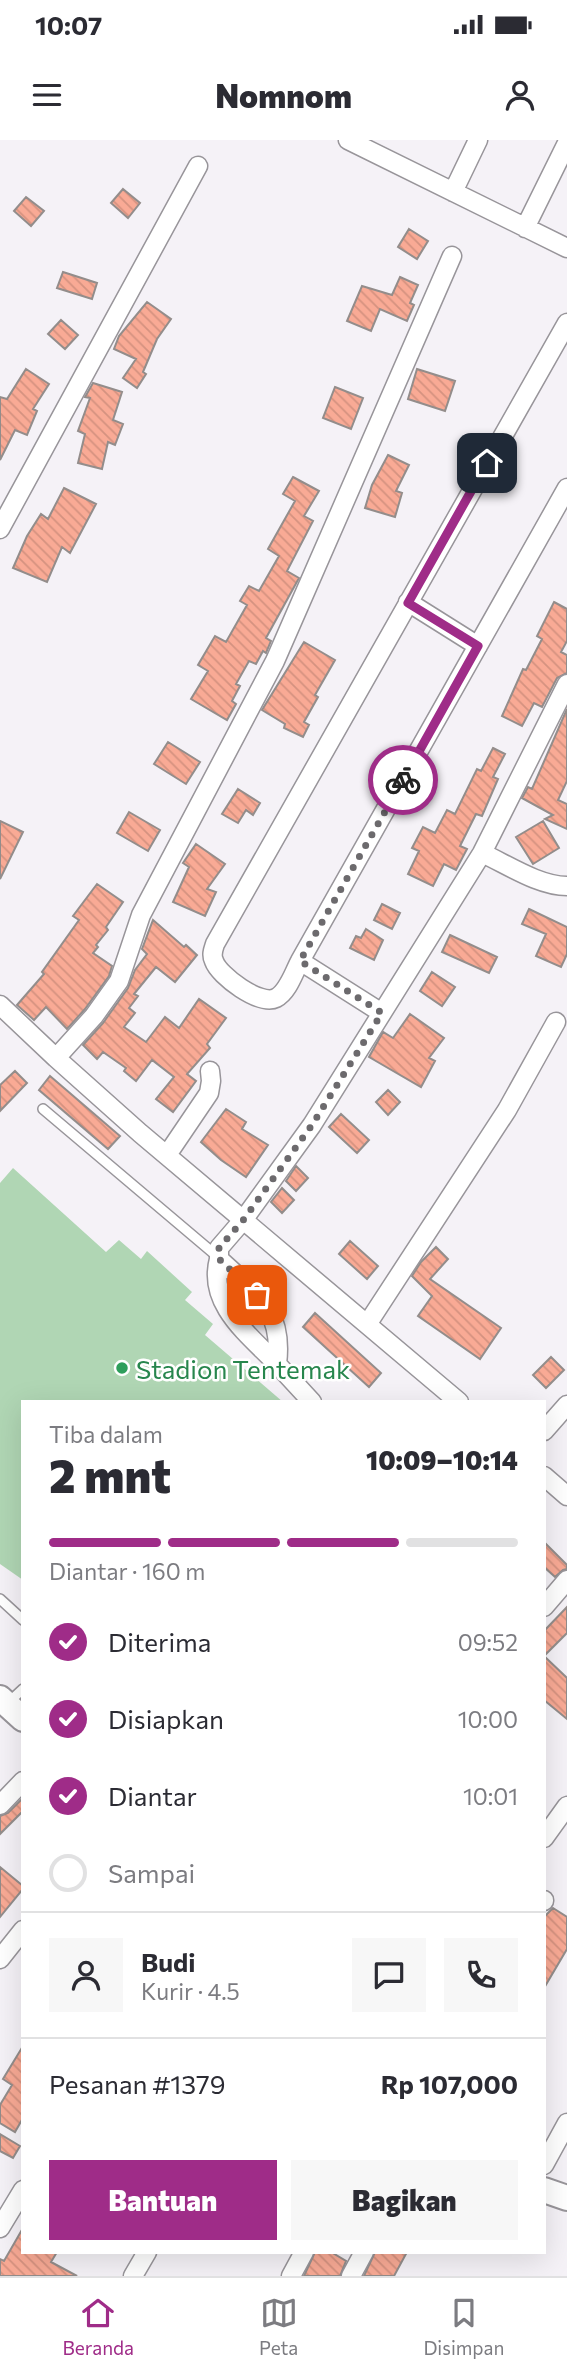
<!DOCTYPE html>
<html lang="id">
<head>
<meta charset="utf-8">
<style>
  :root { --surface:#fff; --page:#f7f7f7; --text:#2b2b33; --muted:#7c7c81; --line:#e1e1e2; --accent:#9f2c88 }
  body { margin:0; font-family:Commissioner,sans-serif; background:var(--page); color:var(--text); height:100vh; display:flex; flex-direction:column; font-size:26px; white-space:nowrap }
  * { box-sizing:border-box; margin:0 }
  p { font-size:23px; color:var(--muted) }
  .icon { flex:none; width:38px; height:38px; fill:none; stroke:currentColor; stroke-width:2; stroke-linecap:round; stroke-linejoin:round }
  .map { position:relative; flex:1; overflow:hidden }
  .sheet { position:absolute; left:21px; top:1260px; width:525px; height:854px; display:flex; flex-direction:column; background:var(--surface); border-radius:0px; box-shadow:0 7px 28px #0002 }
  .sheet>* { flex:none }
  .pin { position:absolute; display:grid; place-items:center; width:60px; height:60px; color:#fff; margin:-30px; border-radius:14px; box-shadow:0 4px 10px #0006 }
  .courier { position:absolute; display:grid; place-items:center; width:70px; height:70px; margin:-35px; border:5px solid #9f2c88; border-radius:50%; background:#fff; color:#222; box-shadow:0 2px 9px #0007 }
  .summary em { font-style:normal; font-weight:800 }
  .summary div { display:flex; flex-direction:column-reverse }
  .summary { display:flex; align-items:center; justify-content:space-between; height:119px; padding:0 28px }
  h1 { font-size:46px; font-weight:800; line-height:52px }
  .bar { display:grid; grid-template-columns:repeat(4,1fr); gap:10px 7px; align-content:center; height:84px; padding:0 28px }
  .bar i { height:9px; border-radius:5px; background:var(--line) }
  .bar .current { background:var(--accent) }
  .bar p { grid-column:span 4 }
  .line { display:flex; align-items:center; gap:18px; padding:0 28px; border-top:2px solid var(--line) }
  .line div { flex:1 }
  .round { display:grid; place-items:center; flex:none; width:74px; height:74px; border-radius:0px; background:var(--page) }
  ol { padding:0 28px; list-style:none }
  li { display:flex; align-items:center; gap:21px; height:77px }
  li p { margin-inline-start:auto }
  li .icon { padding:7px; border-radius:50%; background:var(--accent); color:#fff; stroke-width:4 }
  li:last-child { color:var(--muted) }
  li i { width:38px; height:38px; border:4px solid var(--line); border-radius:50% }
  .action { display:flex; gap:14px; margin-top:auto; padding:14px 28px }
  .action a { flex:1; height:80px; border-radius:0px; background:var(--accent); color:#fff; font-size:28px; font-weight:800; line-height:80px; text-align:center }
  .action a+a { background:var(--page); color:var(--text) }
  .status { display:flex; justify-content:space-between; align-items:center; height:49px; padding:0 35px; background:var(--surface); direction:ltr }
  .status svg { height:19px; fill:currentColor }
  header { display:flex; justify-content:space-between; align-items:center; height:91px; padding:0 28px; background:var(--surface); font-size:32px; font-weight:800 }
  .dock { display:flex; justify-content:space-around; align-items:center; height:98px; border-top:2px solid var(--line); background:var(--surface); font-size:19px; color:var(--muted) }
  .dock a { display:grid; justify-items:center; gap:4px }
  .dock .current { color:var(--accent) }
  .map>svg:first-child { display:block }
</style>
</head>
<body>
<div class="status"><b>10:07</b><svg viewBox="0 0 49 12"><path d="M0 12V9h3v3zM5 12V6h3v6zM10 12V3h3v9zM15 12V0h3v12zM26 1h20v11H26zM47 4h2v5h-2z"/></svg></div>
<header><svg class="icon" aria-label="menu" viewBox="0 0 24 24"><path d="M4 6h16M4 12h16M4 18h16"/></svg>Nomnom<svg class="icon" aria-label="person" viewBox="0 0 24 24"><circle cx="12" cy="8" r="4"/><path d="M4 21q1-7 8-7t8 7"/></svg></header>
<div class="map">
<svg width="567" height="2136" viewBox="0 0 567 2136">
  <defs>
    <pattern id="building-back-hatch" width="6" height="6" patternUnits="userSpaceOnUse" patternTransform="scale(1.75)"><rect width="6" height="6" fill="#f9aa95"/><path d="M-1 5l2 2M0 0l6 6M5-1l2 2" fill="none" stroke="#d59280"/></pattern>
  </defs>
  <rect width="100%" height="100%" fill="#f5f2f7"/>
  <path fill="#b0d6b4" d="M13 1028 106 1112 119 1100 141 1119 147 1111 192 1152 185 1160 213 1184 205 1195 283 1262H23V1440L0 1424V1043Z"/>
  <path fill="url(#building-back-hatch)" stroke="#938d8b" stroke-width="2" d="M123 49 140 63 128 78 111 63Z
    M26 57 44 71 31 86 14 71Z
    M409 89 428 101 417 119 398 107Z
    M63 132 97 143 92 159 57 148Z
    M400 137 418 145 410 163 414 165 407 181 380 169 371 191 347 181 362 146 392 155Z
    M147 162 171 179 157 199 143 232 146 234 137 248 123 238 136 219 114 209 119 196Z
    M61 180 78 195 65 209 48 194Z
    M26 229 49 244 33 269 37 271 27 295 15 290 0 320V257L7 259Z
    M417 229 455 241 445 271 408 259Z
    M93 243 122 252 113 280 123 284 115 305 108 302 102 329 78 323 85 294 78 291 90 258 85 257Z
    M335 247 363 258 351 289 323 278Z
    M388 315 409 325 396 351 402 353 395 377 365 368 372 345Z
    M293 337 319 351 304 376 313 381 287 431 299 438 266 498 271 501 266 513 263 511 256 524 249 521 236 544 240 546 232 561 236 564 227 580 191 559 208 531 198 525 215 496 226 502 247 465 240 461 249 446 259 451 279 416 268 409 295 361 283 354Z
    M64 348 96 364 70 413 62 407 47 442 13 428 27 396 41 374 48 379Z
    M554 462 567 469V501L561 512 567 515V533L557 538 542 567 534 563 522 586 502 576 523 529 526 530 542 499 537 496Z
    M304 502 335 520 315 555 318 557 304 582 309 585 303 597 284 588 285 584 262 570Z
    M567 569V641L558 660 567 664V689L545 679 553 675 522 658 528 647 532 649Z
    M168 602 200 622 186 644 154 624Z
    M493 608 505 614 493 637 498 639 482 676 476 674 460 706 467 709 456 730 444 724 433 746 408 734 419 711 412 708 423 687 435 693 447 670 455 674 477 629 481 631Z
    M238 649 260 663 253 675 246 670 238 683 222 674Z
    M129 672 160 690 148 711 117 693Z
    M0 681 23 692 0 739Z
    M543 681 559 708 533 724 516 697Z
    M196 704 225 724 207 749 216 752 205 776 173 762 189 727 183 723Z
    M97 744 123 762 106 787 108 790 96 805 98 807 93 813 112 826 109 836 85 869 67 889 46 867 34 880 17 865 44 834 42 832 79 780 73 776Z
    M382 764 400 773 392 789 374 780Z
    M529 769 567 787V814L561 827 536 816 546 794 522 784Z
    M153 780 184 807 186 805 197 815 175 842 156 827 134 854 138 856 129 868 135 873 124 887 146 902 165 877 179 888 199 859 226 878 207 904 210 908 187 934 196 941 173 972 156 959 174 937 152 920 136 941 124 931 126 928 103 912 97 919 83 905 103 883 128 848 135 830 147 814 142 809Z
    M366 789 383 800 374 820 350 808 356 796 361 798Z
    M450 795 497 817 489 833 442 812Z
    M432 832 455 847 442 866 420 851Z
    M410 874 444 898 429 918 435 921 421 947 369 917 383 892 393 898Z
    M15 931 27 943 0 971V945Z
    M50 936 120 996 108 1009 39 950Z
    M388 950 400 962 388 975 376 962Z
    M226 969 246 982 242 989 268 1005 246 1037 221 1020 201 1002Z
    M341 974 369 1000 357 1013 329 987Z
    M296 1026 308 1038 296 1051 286 1041Z
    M282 1048 294 1060 282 1073 271 1062Z
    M350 1101 378 1126 367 1139 339 1114Z
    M436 1107 448 1119 430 1139 501 1188 480 1219 418 1176 432 1156 412 1136 421 1122Z
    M315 1173 381 1233 369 1247 303 1187Z
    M551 1217 564 1230 546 1248 533 1235Z
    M544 1402 567 1425V1429L563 1430 555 1437 544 1427Z
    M567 1467V1493L544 1516V1491Z
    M544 1516 567 1538V1579L544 1560Z
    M23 1658V1671L0 1694V1676L8 1673Z
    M0 1727 23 1746V1749L0 1777Z
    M553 1768 567 1777V1809L544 1848V1777Z
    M23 1906V1978L15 1992 0 1983V1965L12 1945 3 1939Z
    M0 1994 20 2006 13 2018 0 2011Z
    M23 2088V2112H57L51 2122 77 2136H0V2119L4 2121Z
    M315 2112H331L346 2121 340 2136H304Z
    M375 2112H407L394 2136H364Z"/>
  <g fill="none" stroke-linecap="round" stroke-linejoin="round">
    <g stroke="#98959a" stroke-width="12">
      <path id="lane" d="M43 969 218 1117
        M0 1459 23 1480
        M8 1563 23 1549"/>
    </g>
    <g stroke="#98959a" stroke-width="21">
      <path id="street" d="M348 0 567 108
        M453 52 478 0
        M525 88 567 3
        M0 389 198 26
        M408 462 478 506
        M482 713C508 725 539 746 567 746
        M300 821C294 832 288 852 276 858 260 866 219 836 214 821 211 815 213 810 215 804L567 183
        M0 865 56 918 140 993 459 1262
        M382 873 300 821 567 348
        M56 918 94 876 119 841 141 775 275 521 452 116
        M167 1015 209 953 211 941 210 931
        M219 1119C207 1164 248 1194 277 1224
        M368 1183 507 970 556 882
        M312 1262 277 1224C284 1168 255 1153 219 1119V1108L244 1079 312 985 482 713 567 544
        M544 1291 567 1265
        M544 1336 567 1356
        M544 1467 567 1440
        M0 1665 23 1641
        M544 1698 567 1666
        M544 1760V1761
        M0 1819 23 1790
        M544 2025 567 1983
        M0 2088 23 2050
        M133 2136 147 2112
        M291 2136 304 2112
        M351 2136 364 2112"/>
    </g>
    <g stroke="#98959a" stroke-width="28">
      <path id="secondary" d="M0 1558 23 1579
        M544 2050 567 2058"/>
    </g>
    <use href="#lane" stroke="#fff" stroke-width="9"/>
    <use href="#street" stroke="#fff" stroke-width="18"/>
    <use href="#secondary" stroke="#fff" stroke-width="24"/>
  </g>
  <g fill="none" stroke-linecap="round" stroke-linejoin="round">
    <path stroke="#6c6a6d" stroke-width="7" stroke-dasharray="0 12.6" d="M257 1155 219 1119V1108L244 1079 312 985 382 873 300 821 403 640"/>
    <path stroke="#9f2c88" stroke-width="9" d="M403 640 478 506 408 463 487 323"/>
  </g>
  <circle fill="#2e9e5b" stroke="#fff" stroke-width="2.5" cx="122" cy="1228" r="7"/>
  <g text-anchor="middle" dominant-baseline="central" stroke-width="5" stroke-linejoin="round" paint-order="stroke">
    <g font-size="26" fill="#27864d" stroke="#fff" text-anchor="start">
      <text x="136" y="1228">Stadion Tentemak</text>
    </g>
  </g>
</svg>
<div class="pin" style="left:257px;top:1155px;background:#ea580c"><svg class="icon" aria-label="bag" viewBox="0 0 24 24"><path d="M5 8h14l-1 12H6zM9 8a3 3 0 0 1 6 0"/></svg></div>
<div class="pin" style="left:487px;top:323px;background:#1f2937"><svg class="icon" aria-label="home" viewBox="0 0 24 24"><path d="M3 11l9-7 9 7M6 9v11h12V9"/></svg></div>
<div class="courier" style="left:403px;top:640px"><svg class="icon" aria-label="bike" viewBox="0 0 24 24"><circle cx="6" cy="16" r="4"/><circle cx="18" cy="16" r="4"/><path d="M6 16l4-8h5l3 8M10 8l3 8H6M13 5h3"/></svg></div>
<section class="sheet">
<div class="summary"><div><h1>2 mnt</h1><p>Tiba dalam</p></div><em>10:09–10:14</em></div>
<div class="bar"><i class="current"></i><i class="current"></i><i class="current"></i><i></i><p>Diantar · 160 m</p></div>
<ol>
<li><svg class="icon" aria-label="check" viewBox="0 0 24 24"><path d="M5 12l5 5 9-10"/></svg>Diterima<p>09:52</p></li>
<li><svg class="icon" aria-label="check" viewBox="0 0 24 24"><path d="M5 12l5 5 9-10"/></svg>Disiapkan<p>10:00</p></li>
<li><svg class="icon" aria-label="check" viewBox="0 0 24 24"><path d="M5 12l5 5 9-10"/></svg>Diantar<p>10:01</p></li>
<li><i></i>Sampai</li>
</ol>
<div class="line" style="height:126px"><a class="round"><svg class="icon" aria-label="person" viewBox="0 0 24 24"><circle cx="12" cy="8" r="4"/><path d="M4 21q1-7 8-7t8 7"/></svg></a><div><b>Budi</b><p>Kurir · 4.5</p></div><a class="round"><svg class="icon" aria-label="chat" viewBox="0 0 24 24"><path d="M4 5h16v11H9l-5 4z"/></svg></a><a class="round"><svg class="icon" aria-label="phone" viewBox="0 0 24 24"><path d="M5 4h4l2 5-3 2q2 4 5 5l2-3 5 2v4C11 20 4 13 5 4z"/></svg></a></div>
<div class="line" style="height:91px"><div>Pesanan #1379</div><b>Rp 107,000</b></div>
<div class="action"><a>Bantuan</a><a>Bagikan</a></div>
</section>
</div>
<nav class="dock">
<a class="current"><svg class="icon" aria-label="home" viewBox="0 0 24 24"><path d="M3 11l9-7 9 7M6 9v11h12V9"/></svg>Beranda</a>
<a><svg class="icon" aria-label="map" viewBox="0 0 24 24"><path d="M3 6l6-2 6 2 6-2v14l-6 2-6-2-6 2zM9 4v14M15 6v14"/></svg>Peta</a>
<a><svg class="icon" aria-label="saved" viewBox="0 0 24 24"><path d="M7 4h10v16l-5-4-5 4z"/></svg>Disimpan</a>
</nav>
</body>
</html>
